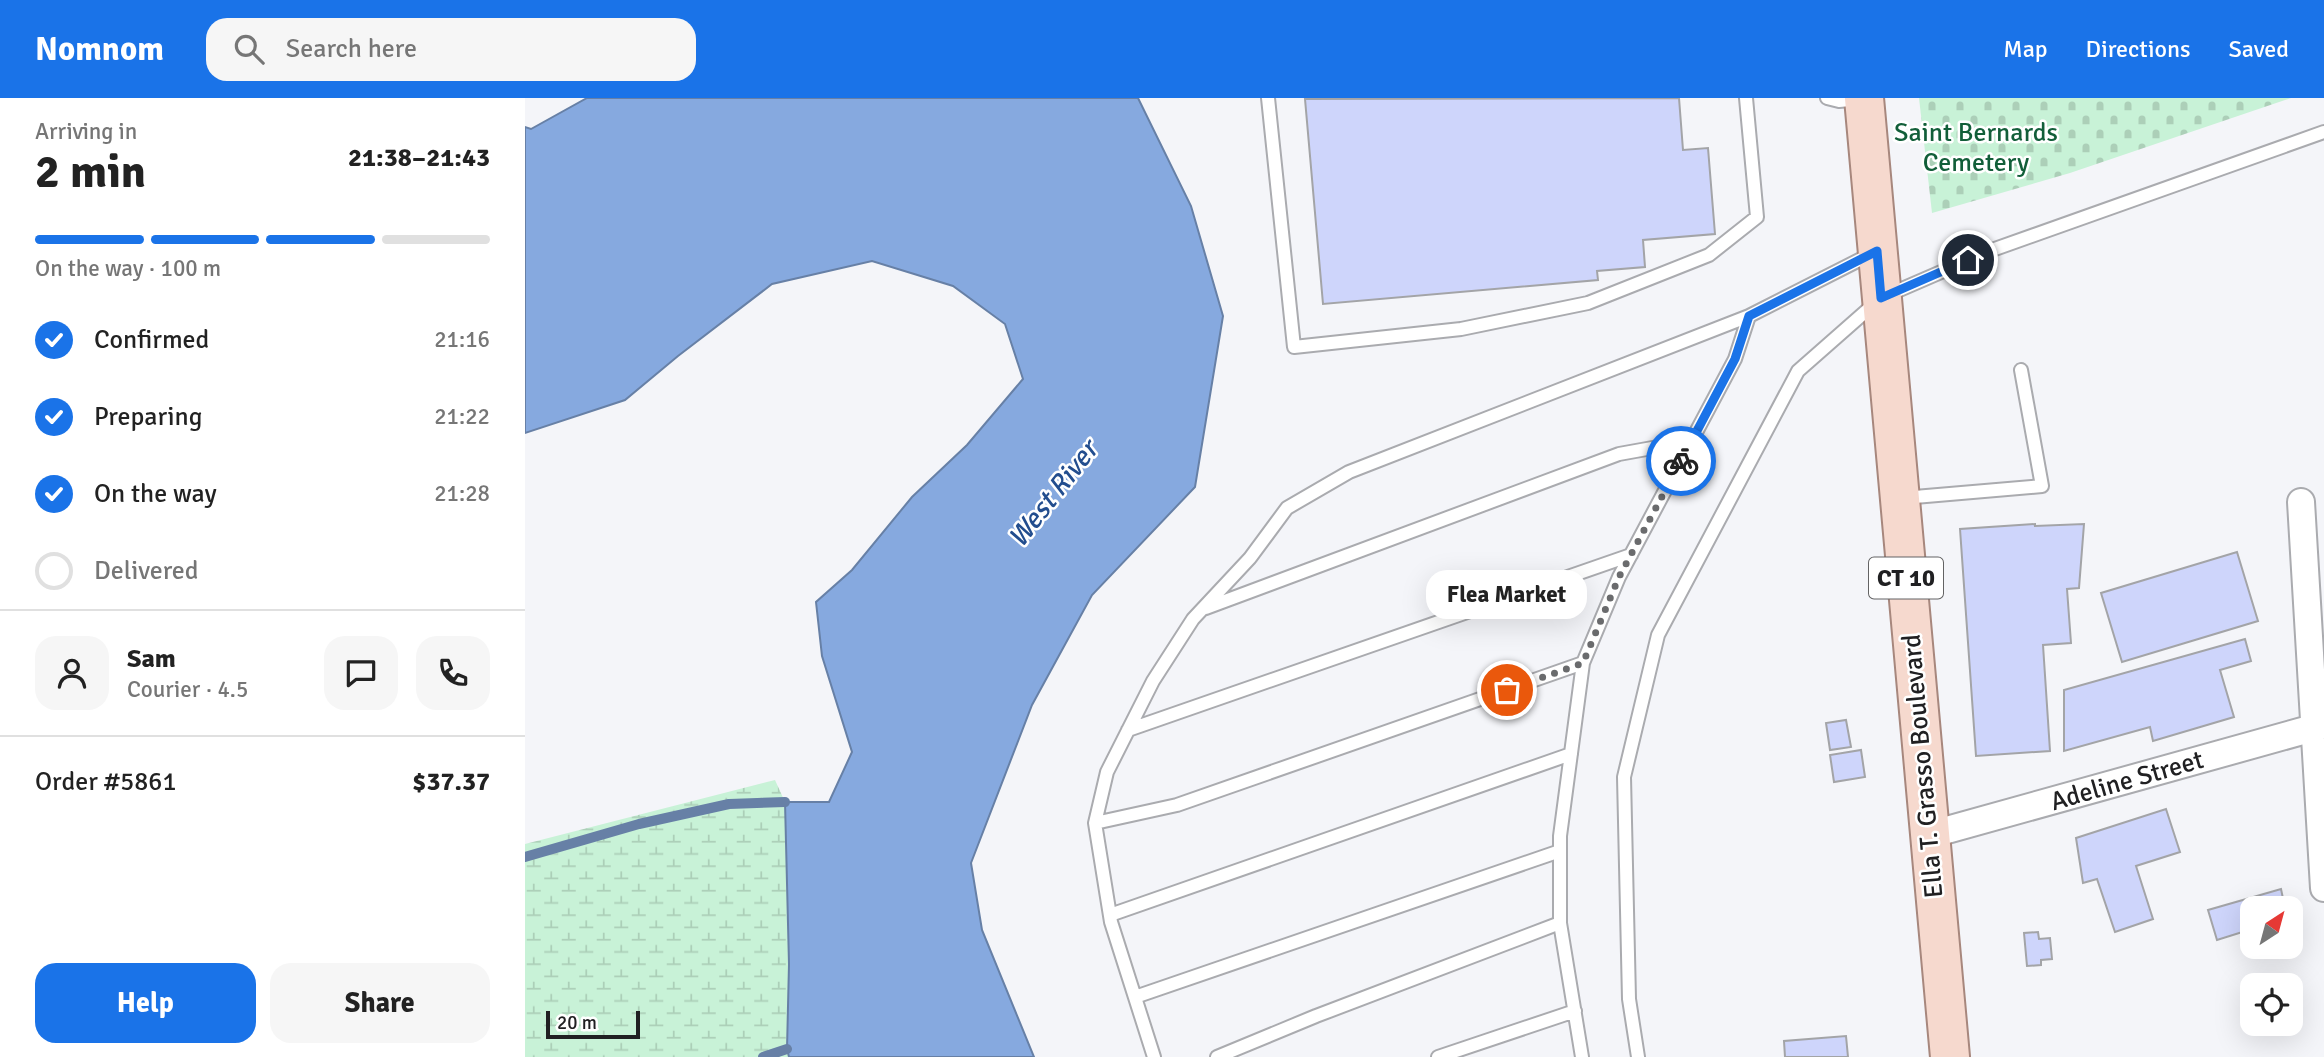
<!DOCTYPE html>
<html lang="en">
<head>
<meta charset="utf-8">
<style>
  :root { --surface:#fff; --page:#f6f6f6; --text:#222; --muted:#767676; --line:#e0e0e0; --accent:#1a73e8 }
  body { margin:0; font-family:Signika,sans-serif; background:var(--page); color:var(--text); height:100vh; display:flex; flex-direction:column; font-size:26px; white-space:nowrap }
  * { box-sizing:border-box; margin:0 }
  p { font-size:23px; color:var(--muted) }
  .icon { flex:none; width:38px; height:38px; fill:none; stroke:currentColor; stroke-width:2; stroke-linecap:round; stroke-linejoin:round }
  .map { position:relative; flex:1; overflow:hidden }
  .sheet { display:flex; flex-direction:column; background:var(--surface); width:525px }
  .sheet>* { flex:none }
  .needle { width:46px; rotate:36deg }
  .buttons { position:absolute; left:1715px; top:798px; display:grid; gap:14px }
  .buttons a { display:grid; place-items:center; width:63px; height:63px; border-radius:14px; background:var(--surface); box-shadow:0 7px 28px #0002; font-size:35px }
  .scale { position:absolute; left:21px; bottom:18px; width:94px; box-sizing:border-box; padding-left:7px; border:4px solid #202022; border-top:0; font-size:19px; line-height:24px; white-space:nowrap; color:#202022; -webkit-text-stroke:5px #fff; paint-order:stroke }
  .pin { position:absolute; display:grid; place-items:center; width:60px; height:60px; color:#fff; margin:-30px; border:4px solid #fff; border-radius:50%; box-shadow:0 2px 7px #0007 }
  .courier { position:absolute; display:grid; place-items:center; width:70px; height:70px; margin:-35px; border:5px solid #1a73e8; border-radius:50%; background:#fff; color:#222; box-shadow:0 2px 9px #0007 }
  .bubble { position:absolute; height:49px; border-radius:21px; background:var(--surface); box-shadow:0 7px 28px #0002; font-size:23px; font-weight:700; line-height:49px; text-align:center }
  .head em { font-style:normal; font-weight:700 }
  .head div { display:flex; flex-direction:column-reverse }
  .head { display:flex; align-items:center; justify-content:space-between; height:119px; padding:0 35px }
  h1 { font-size:46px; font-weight:700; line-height:52px }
  .bar { display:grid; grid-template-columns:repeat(4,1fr); gap:10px 7px; align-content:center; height:84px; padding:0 35px }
  .bar i { height:9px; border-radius:5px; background:var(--line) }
  .bar .current { background:var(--accent) }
  .bar p { grid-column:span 4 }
  .line { display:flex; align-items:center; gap:18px; padding:0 35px; border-top:2px solid var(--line) }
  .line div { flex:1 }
  .round { display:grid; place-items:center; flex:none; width:74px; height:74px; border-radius:21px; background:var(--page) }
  ol { padding:0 35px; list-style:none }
  li { display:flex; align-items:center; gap:21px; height:77px }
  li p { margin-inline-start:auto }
  li .icon { padding:7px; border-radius:50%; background:var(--accent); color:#fff; stroke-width:4 }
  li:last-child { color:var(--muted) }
  li i { width:38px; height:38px; border:4px solid var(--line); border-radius:50% }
  .button { display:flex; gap:14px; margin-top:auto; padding:14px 35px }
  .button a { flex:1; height:80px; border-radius:21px; background:var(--accent); color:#fff; font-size:28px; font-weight:700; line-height:80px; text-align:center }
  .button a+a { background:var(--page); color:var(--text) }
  header { display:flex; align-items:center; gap:42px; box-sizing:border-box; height:98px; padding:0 35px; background:var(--accent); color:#fff }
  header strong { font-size:33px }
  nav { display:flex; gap:38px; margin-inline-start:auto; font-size:24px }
  .search { width:490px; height:63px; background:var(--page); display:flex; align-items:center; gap:18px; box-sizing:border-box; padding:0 24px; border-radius:21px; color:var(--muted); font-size:26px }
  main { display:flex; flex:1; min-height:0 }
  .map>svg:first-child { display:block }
</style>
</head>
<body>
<header>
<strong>Nomnom</strong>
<div class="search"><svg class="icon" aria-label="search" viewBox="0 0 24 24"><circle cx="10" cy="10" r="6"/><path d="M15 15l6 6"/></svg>Search here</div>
<nav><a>Map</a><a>Directions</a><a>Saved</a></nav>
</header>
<main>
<section class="sheet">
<div class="head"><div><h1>2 min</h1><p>Arriving in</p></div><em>21:38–21:43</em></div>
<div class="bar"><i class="current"></i><i class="current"></i><i class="current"></i><i></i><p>On the way · 100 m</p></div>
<ol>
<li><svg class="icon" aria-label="check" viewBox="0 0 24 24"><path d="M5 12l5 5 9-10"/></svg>Confirmed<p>21:16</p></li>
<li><svg class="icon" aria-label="check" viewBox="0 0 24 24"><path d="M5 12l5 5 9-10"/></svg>Preparing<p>21:22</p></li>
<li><svg class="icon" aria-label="check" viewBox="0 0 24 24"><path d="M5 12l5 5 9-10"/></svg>On the way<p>21:28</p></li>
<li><i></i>Delivered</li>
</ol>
<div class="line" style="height:126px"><a class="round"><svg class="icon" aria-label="person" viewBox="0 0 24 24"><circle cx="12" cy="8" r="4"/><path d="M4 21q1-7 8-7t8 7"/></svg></a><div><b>Sam</b><p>Courier · 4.5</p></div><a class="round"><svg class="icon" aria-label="chat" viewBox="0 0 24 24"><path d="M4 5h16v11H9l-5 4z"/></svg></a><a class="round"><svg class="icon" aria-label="phone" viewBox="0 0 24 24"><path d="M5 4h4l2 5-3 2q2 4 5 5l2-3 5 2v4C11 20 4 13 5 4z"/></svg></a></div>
<div class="line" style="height:91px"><div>Order #5861</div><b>$37.37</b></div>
<div class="button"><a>Help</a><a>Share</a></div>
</section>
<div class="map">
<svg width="1799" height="959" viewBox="0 0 1799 959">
  <defs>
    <pattern id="wetland-marsh" width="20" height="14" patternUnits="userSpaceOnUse" patternTransform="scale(1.75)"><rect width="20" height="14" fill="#c8f2d7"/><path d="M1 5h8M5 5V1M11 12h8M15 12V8" fill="none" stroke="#accfb8"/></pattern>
    <pattern id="cemetery-stones" width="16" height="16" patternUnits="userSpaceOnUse" patternTransform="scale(1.75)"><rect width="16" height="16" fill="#c8f2d7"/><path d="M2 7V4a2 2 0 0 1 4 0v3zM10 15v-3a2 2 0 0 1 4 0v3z" fill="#accfb8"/></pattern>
  </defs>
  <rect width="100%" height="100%" fill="#f4f5f9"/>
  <path fill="url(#wetland-marsh)" d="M250 682 260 704 264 866 262 951 264 959H0V746Z"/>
  <path fill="url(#cemetery-stones)" d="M1394 0H1766L1545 75 1407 115Z"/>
  <path fill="#86a9df" stroke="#6780a6" stroke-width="2" d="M62 0H613L666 108 698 218 670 389 567 497 507 607 446 765 457 832 509 959H264L262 951 264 866 260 704H304L327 654 297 558 291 504 327 472 387 399 442 347 498 281 480 226 428 188 347 163 247 186 153 258 100 302 0 335V29L6 31Z"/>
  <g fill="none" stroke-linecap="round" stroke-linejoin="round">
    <path stroke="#6780a6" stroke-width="10" d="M0 759 114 726 204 706 260 704
      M238 959 262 951"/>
  </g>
  <path fill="#ced5fb" stroke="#a3a4a7" stroke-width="2" d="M1154 0 1158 52 1183 50 1190 136 1118 142 1120 169 1072 173 1073 182 798 206 780 1Z
    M1510 426V428L1559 426 1554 490 1542 491 1546 545 1518 547 1525 653 1451 658 1435 431Z
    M1712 454 1733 523 1597 564 1576 495Z
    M1720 541 1726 563 1695 572 1709 619 1628 643 1625 629 1539 653V592Z
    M1321 622 1326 649 1305 652 1301 625Z
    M1336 652 1340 679 1309 684 1305 657Z
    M1641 711 1655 754 1611 768 1628 821 1590 834 1572 781 1558 785 1551 740Z
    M1756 791 1760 810H1727V831L1692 842 1683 812Z
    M1513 834 1514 841 1525 840 1527 861 1516 862V867L1502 868 1499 835Z
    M1321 938 1323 959H1260L1259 943Z"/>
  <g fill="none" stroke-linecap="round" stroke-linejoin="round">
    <g stroke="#aaabaf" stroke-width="16">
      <path id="service" d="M743 0 769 249 936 231 1063 205 1184 157 1232 119 1221 0
        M1302 0 1314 3 1336 1
        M1378 400 1517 388 1496 272
        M681 510 1094 356 1166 343
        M603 632 1106 457
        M570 725 652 707 1058 565
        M585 817 1046 656
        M610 899 1035 753
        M629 959 586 824 570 725 582 674 628 583 668 521 725 460 762 410 824 374 1224 218 1348 155
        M692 959 791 918 1035 825
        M913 959 1050 913
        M1057 959 1035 825V738L1058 565 1094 479 1210 261 1224 218
        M1113 959 1104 901 1099 679 1133 537 1273 273 1356 200 1467 152 1799 34"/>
    </g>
    <g stroke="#aaabaf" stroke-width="30">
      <path id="minor" d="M1776 404 1799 790
        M1404 737 1799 627"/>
    </g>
    <g stroke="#a7877d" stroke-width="42">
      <path id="primary" d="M1339 0 1425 959"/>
    </g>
    <use href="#service" stroke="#fff" stroke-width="12"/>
    <use href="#minor" stroke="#fff" stroke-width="26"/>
    <use href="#primary" stroke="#f6d9ce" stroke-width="38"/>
  </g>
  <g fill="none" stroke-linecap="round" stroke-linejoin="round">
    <path stroke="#6a6b6d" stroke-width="7" stroke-dasharray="0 12.6" d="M982 592 1058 565 1094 479 1156 363"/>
    <path stroke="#1a73e8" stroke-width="9" d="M1156 363 1210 261 1224 218 1352 153 1356 200 1443 162"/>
  </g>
  <g text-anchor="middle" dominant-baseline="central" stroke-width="5" stroke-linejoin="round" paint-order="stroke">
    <rect fill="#fff" stroke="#636364" stroke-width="2" x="1344" y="459.5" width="74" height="41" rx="5"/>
    <g font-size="24" font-weight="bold" fill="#202022">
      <text x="1381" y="480">CT 10</text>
    </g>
    <g font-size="26" fill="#125e39" stroke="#fff">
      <text x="1451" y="35">Saint Bernards<tspan x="1451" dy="30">Cemetery</tspan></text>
    </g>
    <g font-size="26" fill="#202022" stroke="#fff">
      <text transform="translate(1398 668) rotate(-95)">Ella T. Grasso Boulevard</text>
      <text transform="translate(1602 683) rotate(-16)">Adeline Street</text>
    </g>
    <g font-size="28" font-style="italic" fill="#224d8e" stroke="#fff">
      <text transform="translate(528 396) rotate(-52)">West River</text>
    </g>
  </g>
</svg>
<div class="buttons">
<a><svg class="needle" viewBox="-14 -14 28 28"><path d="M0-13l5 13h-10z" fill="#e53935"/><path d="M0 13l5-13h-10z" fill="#767676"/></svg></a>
<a><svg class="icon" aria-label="locate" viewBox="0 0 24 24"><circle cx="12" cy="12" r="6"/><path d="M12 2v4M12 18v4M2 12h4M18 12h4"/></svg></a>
</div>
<div class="scale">20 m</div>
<div class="pin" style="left:982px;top:592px;background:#ea580c"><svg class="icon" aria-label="bag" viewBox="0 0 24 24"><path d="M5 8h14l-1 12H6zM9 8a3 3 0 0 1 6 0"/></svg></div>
<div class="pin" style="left:1443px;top:162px;background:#1f2937"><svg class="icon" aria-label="home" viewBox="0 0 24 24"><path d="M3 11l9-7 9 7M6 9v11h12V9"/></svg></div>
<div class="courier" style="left:1156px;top:363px"><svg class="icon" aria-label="bike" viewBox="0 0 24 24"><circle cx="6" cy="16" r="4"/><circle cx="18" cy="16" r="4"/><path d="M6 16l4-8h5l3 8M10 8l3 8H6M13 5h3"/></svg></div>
<div class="bubble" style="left:901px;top:472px;width:161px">Flea Market</div>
</div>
</main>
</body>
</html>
